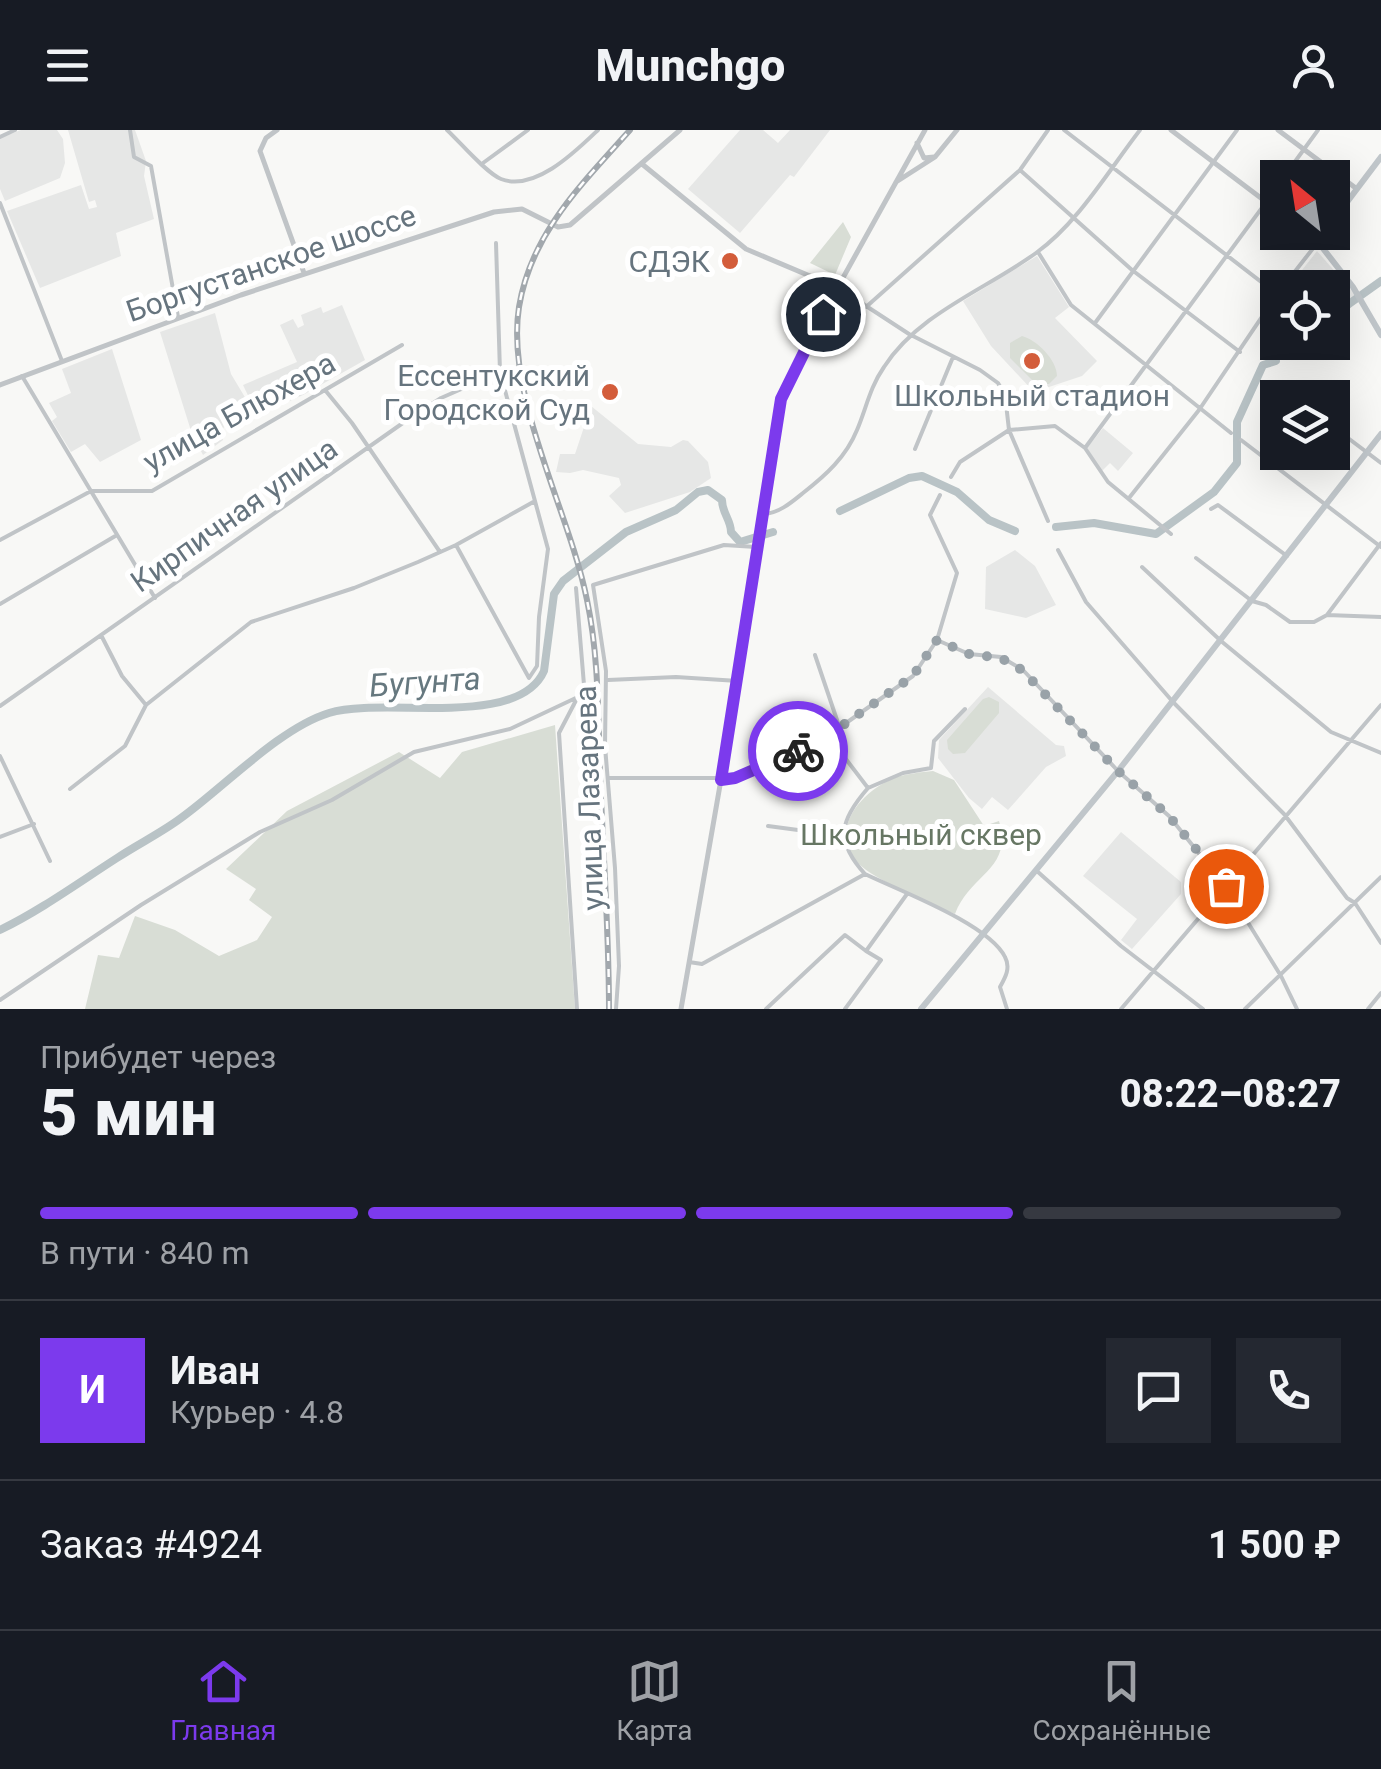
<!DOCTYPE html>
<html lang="ru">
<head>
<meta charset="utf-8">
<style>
  :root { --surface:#171b24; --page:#242831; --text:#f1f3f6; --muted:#9ea1a6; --line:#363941; --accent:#7c3aed }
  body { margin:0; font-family:Roboto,sans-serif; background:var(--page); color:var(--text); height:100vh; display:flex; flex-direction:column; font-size:38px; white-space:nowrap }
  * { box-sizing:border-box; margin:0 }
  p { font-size:32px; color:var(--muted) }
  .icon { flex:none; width:55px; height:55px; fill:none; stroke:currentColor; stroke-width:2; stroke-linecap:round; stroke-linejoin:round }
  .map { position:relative; height:879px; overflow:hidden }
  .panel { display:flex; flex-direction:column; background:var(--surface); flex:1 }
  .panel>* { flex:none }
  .needle { width:65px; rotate:330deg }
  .tools { position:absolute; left:1260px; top:30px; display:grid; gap:20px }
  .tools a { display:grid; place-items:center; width:90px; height:90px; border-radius:0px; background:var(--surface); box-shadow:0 10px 40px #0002; font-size:50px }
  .pin { position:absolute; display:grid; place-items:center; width:85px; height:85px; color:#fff; margin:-42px; border:5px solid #fff; border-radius:50%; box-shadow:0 2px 10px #0007 }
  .courier { position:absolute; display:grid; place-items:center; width:100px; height:100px; margin:-50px; border:8px solid #7c3aed; border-radius:50%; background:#fff; color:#222; box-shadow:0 2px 12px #0007 }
  .head em { font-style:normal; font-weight:800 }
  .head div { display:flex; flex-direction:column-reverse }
  .head { display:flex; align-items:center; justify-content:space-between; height:170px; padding:0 40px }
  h1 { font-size:65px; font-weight:800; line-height:75px }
  .bar { display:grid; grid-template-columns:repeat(4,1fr); gap:15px 10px; align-content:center; height:120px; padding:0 40px }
  .bar i { height:12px; border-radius:8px; background:var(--line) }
  .bar .current { background:var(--accent) }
  .bar p { grid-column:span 4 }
  .line { display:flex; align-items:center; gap:25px; padding:0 40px; border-top:2px solid var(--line) }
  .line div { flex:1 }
  .round { display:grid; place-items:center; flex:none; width:105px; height:105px; border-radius:0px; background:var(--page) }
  header { display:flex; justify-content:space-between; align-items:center; height:130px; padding:0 40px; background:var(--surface); font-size:45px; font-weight:800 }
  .tabs { display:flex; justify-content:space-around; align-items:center; height:140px; border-top:2px solid var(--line); background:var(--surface); font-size:28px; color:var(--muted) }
  .tabs a { display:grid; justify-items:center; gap:5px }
  .tabs .current { color:var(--accent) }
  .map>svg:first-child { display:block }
</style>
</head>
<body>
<header><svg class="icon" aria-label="menu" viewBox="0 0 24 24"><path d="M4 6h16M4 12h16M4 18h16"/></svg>Munchgo<svg class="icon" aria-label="person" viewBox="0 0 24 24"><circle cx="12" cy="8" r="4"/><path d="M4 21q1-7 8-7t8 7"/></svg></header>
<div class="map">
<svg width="1381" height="879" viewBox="0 0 1381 879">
  <rect width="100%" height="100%" fill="#f8f8f6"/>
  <path fill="#e6e7e6" d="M21 0H57L63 9 65 33 60 48 5 71 0 59V8Z
    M68 0H135L146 31 144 46 154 89 116 103 121 126 40 158 7 81 81 55 89 79 97 77 95 70 89 72Z
    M740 0H763L778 13 790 0H830L794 47 790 45 740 103 688 59Z
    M1317 121 1359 169 1339 190 1333 192 1332 158H1288Z
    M1037 126 1069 177 1055 188 1097 231 1082 246 1034 262 991 216 963 171Z
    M342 175 365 230 303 265 263 283 261 278 255 280 243 255 297 232 280 195 293 189 298 198 304 195 301 185 321 177 323 183Z
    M215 183 231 244 249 274 220 287 224 297 221 302 223 310 203 325 192 304 160 202Z
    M112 219 141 310 100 332 85 314 71 322 52 291 57 287 49 273 71 263 62 239Z
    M591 276 638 314 671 317 683 310 688 311 708 332 711 348 690 362 625 383 609 366 621 355 619 348 583 340 570 343 556 342 560 324H575Z
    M1103 298 1133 323 1118 341 1110 333 1102 341 1087 318Z
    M1015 420 1035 436 1056 475 1026 488 985 479 986 437Z
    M988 557 1056 615 1064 616 1066 626 1046 637 1008 680 992 667 982 679 969 668 938 628 939 610Z
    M1121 702 1181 752V764L1132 819 1121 810 1137 789 1083 746Z"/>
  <path fill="#d8ddd5" d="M843 92 851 107 835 145 810 133Z
    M1022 206C1037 210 1057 230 1057 246L1049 254H1036L1010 228V213Z
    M989 567 999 572V583L965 623 953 624 948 619 947 610 983 569Z
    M555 595 575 879H85L98 825 119 828 135 786 175 800 219 826 257 810 272 787 249 770 256 759 226 739 287 681 399 622 440 648 462 622Z
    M933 641 954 650 984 696 999 691C1014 739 970 744 955 784 932 774 874 750 858 733 827 700 862 661 894 648 906 644 921 642 933 641Z"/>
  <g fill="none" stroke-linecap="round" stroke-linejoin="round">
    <path stroke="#b9c3c6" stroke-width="8" d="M1332 186 1381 151
      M840 381 909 348 922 346 957 362 989 390 1015 401
      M1056 397 1094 393 1156 404 1214 362 1237 333V292L1263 235 1276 231 1274 221 1282 212
      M0 800C41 780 78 753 117 728 138 714 161 703 181 688 224 657 280 598 329 583 383 566 518 600 544 541L554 464 563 451 626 402 676 380 698 362 708 360 722 370C722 383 731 390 731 402L740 412 773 402"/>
    <path stroke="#c0c4c7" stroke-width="4" d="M130 0 134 27 151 36 178 187
      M447 0C460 12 486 43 501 49 535 62 576 21 598 0
      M1064 0 1277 164
      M0 7 15 0
      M483 33 528 0
      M1020 40 1132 140 1240 222
      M1283 48 1318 0
      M0 73 62 231
      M1038 122 1071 175 1231 303
      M837 157 909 204 980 240 998 253 1005 265 1009 300 1048 391
      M1282 158 1318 112
      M866 177 1020 40 1048 0
      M1095 193 1237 0
      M22 246 155 468
      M325 260 352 293 440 422
      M1332 296 1381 333
      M1241 310 1381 417
      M1085 318 1278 56
      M915 319 953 227
      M951 347 960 332 1009 300 1055 296 1085 318 1108 352 1171 404
      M1129 368 1199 280 1278 163
      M1211 379 1218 375 1287 426
      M763 384C778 384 792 372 803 363 826 345 846 327 857 300 866 279 870 257 884 237 919 183 985 160 1036 123 1078 93 1109 40 1140 0
      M0 410 91 361H152L402 215
      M456 415 529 548 537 536 539 487 548 419 500 242 496 113
      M1058 420 1086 472 1173 572 1284 684 1347 768 1355 773 1381 813
      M1196 428 1252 471 1266 475 1290 492H1314L1327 485 1381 487
      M1142 437 1221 511 1331 602 1381 623
      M576 458 584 555 559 603 577 879
      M0 474 117 405
      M1327 485 1381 413
      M101 505 122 546 146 575
      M937 510 969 524 1001 527 1023 540 1118 641 1169 686 1226 757 1281 846 1297 879
      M815 525 838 593 832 603 839 620 868 658 903 643 931 638 934 611 965 579
      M608 550 676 547 738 551
      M0 576 410 288 441 268 500 242
      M0 626 50 731
      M609 648H735L819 612 913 546 937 510 957 443 930 385 940 365
      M70 659 125 616 146 575 251 492 354 458 418 432 456 415 535 371
      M768 696 843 706
      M0 707 34 694
      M1038 742 1121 816 1203 879
      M865 744C834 710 840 690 868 658
      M689 832 702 834 865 744C900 761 989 794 1005 827 1011 838 1005 848 1000 857L1007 879
      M0 870 141 775 260 702 332 670 414 622 510 599 580 566
      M616 879 619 836 615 738 605 616 606 541 593 455 724 415 756 417
      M766 879 845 805 866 821 907 764
      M845 879 881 830 866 821
      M1121 879 1381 575
      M1245 879 1381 747
      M1368 879 1381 863"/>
    <path stroke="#c0c4c7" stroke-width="5" d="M277 0 266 8 260 21 304 143
      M1171 0 1278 81
      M1278 0 1357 59
      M917 13 924 28 934 27
      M642 34 746 119 836 157
      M896 52 935 27 957 0
      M1306 102 1318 112
      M0 255 241 165 494 82 522 79 558 97 570 95 680 0
      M681 879 734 575 781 269 799 227 925 0"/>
    <path stroke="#c0c6ca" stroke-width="6" d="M1332 92 1381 27
      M1325 102 1318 112 1353 157 1381 205
      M921 879 1118 641 1381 304"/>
    <g stroke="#a2a8ad" stroke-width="6">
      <path id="rail" d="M609 879C609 801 603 722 600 644 598 586 599 527 587 470 569 380 505 266 519 177 531 103 582 54 630 0"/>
    </g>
    <use href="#rail" stroke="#fff" stroke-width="2.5" stroke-dasharray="8" stroke-linecap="butt"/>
  </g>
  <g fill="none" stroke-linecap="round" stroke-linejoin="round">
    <path stroke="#99a2a8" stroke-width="10" stroke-dasharray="0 18" d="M798 621 819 612 913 546 937 510 969 524 1001 528 1022 540 1118 641 1169 686 1226 756"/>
    <path stroke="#7c3aed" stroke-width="12" d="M798 621 735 648 721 650 781 269 823 184"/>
  </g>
  <g fill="#d35d3b" stroke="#fff" stroke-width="4">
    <circle cx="730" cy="131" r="10"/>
    <circle cx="1032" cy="231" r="10"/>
    <circle cx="610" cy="262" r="10"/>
  </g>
  <g text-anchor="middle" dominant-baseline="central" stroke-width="10" stroke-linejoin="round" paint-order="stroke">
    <g font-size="30" fill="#66747e" stroke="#fff" text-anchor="end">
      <text x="710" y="131">СДЭК</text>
      <text x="590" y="245">Ессентукский<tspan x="590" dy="34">Городской Суд</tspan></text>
      <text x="1032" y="265" text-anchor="middle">Школьный стадион</text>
    </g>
    <g font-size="30" fill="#66747e" stroke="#fff">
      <text transform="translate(271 133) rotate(-19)">Боргустанское шоссе</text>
      <text transform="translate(239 282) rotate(-29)">улица Блюхера</text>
      <text transform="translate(234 385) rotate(-35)">Кирпичная улица</text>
      <text transform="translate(589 668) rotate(-92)">улица Лазарева</text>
    </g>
    <g font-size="30" fill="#677764" stroke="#fff">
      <text x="921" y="704">Школьный сквер</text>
    </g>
    <g font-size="32" font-style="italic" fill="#66787f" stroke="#fff">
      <text transform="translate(425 552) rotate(-4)">Бугунта</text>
    </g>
  </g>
</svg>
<div class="tools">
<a><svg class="needle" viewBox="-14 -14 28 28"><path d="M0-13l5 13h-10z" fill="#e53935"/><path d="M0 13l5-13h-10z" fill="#9ea1a6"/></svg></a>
<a><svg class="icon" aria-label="locate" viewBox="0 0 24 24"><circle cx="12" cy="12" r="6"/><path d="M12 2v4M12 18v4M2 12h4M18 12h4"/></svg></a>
<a><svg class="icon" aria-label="layers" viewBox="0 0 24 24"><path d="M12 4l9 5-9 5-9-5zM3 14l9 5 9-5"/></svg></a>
</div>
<div class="pin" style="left:1226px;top:756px;background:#ea580c"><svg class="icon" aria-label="bag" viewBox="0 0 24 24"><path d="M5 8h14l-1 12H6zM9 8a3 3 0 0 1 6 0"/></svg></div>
<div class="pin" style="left:823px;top:184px;background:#1f2937"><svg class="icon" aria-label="home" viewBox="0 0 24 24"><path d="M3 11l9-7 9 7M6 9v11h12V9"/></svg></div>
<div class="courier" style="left:798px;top:621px"><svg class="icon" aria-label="bike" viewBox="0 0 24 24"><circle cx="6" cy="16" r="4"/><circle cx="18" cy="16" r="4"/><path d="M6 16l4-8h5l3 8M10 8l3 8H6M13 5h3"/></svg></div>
</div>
<section class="panel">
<div class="head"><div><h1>5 мин</h1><p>Прибудет через</p></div><em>08:22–08:27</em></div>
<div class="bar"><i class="current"></i><i class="current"></i><i class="current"></i><i></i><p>В пути · 840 m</p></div>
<div class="line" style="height:180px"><b class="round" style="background:var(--accent);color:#fff">И</b><div><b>Иван</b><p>Курьер · 4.8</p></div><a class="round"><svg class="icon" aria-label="chat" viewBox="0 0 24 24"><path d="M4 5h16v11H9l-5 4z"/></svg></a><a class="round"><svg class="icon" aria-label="phone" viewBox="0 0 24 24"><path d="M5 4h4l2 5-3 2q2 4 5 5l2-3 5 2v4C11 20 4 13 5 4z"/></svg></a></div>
<div class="line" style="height:130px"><div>Заказ #4924</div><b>1 500 ₽</b></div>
</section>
<nav class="tabs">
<a class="current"><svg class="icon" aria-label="home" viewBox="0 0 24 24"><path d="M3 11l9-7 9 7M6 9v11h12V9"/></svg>Главная</a>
<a><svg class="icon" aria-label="map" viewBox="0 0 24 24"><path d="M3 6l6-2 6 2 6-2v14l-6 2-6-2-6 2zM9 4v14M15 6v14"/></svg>Карта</a>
<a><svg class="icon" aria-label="saved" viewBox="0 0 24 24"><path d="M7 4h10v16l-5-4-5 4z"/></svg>Сохранённые</a>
</nav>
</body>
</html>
